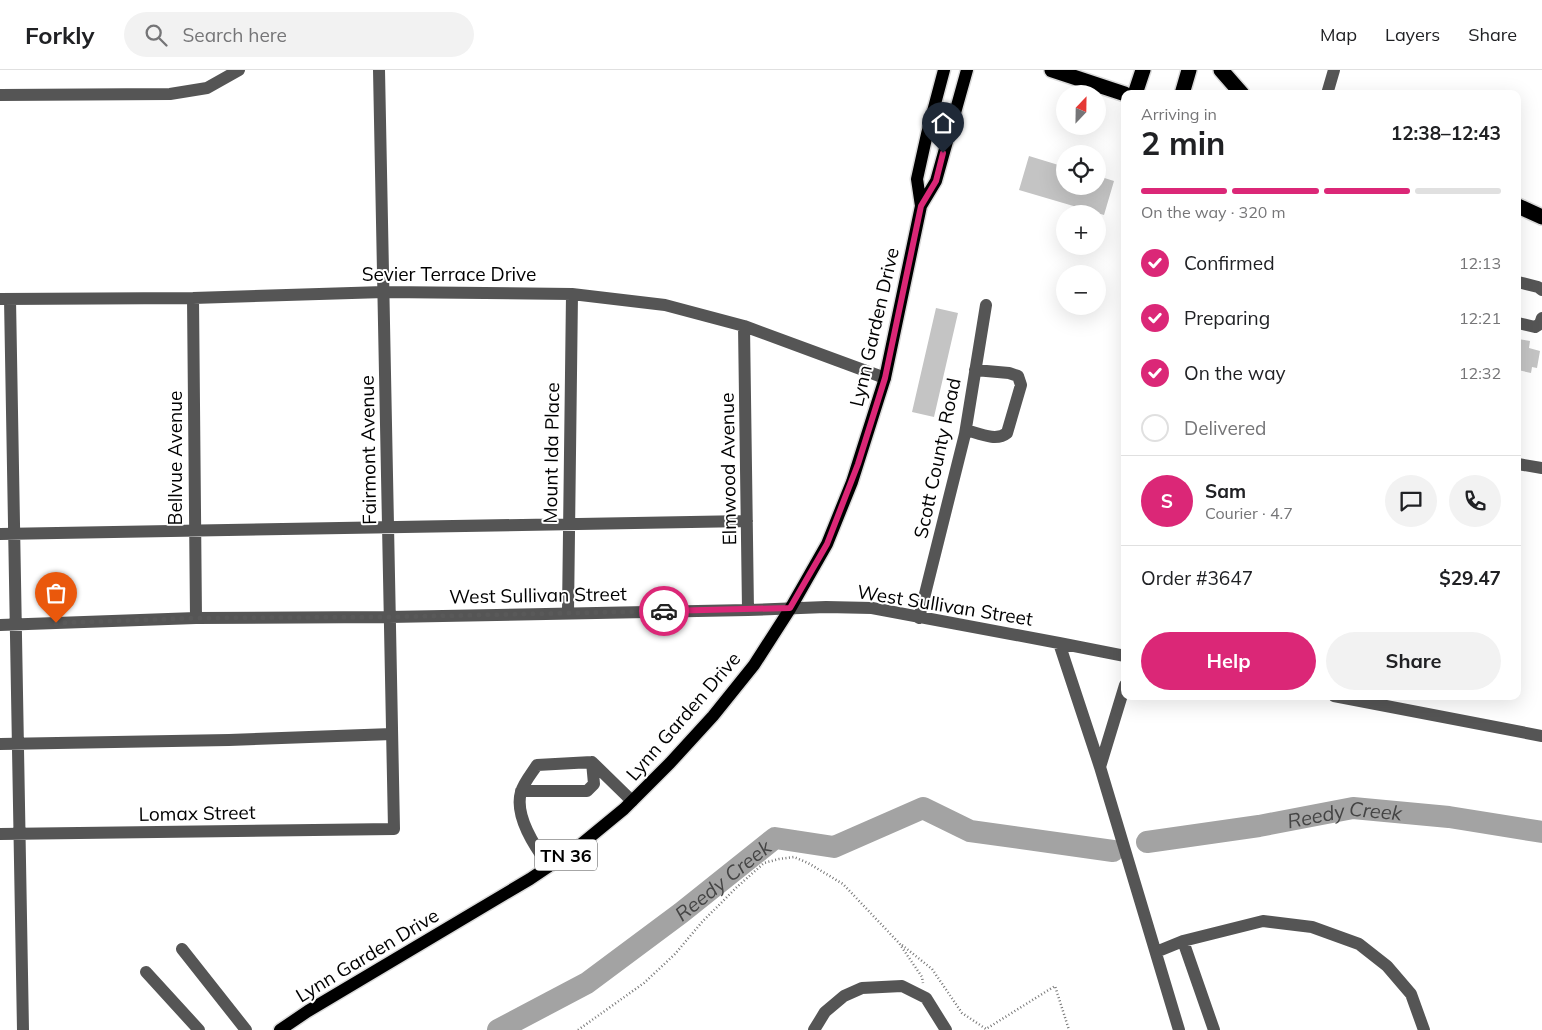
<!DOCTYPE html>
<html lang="en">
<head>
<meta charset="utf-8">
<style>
  :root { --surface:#fff; --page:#f2f2f2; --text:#202124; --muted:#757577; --line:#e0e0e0; --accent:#db2777 }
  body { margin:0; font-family:Mulish,sans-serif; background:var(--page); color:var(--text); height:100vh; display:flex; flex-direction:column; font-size:19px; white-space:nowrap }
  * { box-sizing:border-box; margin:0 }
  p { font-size:16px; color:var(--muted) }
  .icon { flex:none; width:28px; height:28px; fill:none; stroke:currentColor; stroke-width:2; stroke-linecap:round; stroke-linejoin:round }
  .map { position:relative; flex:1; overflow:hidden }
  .details { position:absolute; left:1121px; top:20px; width:400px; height:610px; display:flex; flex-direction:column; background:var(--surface); border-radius:10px; box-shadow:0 5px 20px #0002 }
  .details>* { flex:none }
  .needle { width:32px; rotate:22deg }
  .tools { position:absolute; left:1056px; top:15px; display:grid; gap:10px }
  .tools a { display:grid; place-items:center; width:50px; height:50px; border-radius:50%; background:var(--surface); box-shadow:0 5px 20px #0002; font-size:25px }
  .pin { position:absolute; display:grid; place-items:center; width:42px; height:42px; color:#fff; margin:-51px -21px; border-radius:50% 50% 50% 0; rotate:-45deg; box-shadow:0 0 5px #0007 }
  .pin .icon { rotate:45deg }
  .courier { position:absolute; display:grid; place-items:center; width:50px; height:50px; margin:-25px; border:4px solid #db2777; border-radius:50%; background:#fff; color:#222; box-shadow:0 1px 6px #0007 }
  .head em { font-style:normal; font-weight:700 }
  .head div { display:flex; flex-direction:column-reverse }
  .head { display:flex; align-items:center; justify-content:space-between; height:85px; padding:0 20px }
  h1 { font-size:32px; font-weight:700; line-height:38px }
  .bar { display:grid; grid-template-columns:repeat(4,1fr); gap:8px 5px; align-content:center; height:60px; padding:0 20px }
  .bar i { height:6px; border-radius:4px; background:var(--line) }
  .bar .current { background:var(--accent) }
  .bar p { grid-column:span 4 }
  .line { display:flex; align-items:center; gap:12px; padding:0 20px; border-top:1px solid var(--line) }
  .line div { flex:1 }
  .round { display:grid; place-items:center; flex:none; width:52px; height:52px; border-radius:26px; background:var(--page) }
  ol { padding:0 20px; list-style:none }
  li { display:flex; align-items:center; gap:15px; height:55px }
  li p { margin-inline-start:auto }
  li .icon { padding:5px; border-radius:50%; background:var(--accent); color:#fff; stroke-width:4 }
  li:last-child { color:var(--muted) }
  li i { width:28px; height:28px; border:2px solid var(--line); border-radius:50% }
  .primary-button { display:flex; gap:10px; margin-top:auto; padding:10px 20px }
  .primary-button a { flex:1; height:58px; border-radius:30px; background:var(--accent); color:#fff; font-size:20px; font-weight:700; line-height:58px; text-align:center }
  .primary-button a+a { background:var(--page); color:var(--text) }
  header { display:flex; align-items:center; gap:30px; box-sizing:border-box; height:70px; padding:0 25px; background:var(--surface); border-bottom:1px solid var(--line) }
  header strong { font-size:24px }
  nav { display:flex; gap:28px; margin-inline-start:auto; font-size:18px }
  .search { width:350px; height:45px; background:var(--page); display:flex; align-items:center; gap:12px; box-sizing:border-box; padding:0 18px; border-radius:28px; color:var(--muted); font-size:19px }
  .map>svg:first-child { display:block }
</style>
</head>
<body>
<header>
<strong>Forkly</strong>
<div class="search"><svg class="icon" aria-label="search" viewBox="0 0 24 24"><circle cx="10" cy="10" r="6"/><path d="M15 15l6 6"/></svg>Search here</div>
<nav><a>Map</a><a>Layers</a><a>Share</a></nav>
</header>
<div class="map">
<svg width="1542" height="960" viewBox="0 0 1542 960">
  <rect width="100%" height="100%" fill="#fff"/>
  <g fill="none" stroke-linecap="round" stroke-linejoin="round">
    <g stroke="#a3a3a3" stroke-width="22">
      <path id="s1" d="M1147 772 1259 756 1353 738 1449 747 1542 762"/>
      <path id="s2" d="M498 960 587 913 681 843 775 768 834 777 923 738 970 761 1113 781"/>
    </g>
  </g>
  <path fill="#c4c4c4" d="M1029 86 1065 97V116H1098V106L1114 111 1104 145 1019 120Z
    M936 238 958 243 934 347 912 342Z
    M1518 269 1530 271 1529 278 1540 281 1537 298 1532 297 1531 303 1518 300Z"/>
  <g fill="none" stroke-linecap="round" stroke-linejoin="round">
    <g stroke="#dbdbdb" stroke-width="15">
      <path id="major" d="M921 136 917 109 927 64 944 0
        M280 960 308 941 530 809 579 776 624 739 670 693 713 646 754 595 790 539 827 474 852 412 885 308 921 136 936 111 967 0"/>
    </g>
    <g stroke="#dbdbdb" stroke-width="18">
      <path id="highway" d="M1052 0 1125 24
        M1221 0 1242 24
        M1135 24 1143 0
        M1182 24 1189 0
        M1518 136 1542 147"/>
    </g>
    <path stroke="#777" stroke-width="2.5" stroke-dasharray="1 2.5" stroke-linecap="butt" d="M902 875 932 899 962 943 986 959 1055 916 1069 960
      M578 960 644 913 675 884 702 852 737 817 764 793 779 789 794 787 808 793 843 814 899 873 922 907 923 913"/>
    <path stroke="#555" stroke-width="12" d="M1327 24 1334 0
      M0 25 170 24 207 18 239 0
      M1518 212 1538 217 1542 220
      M193 228 196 548
      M0 229 193 228 384 222 572 224 665 235 744 256 885 308
      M10 229 23 960
      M1518 253 1535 257 1540 254 1542 248
      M744 256 748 540
      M966 360C978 363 996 372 1007 363L1021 315 1018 306 1009 303 975 300
      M1518 394 1542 398
      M0 464 747 451
      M568 542 572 224
      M919 548 965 364 986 235
      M0 555 196 548 389 547 748 540 826 537 872 538 1059 573 1100 697 1179 960
      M1059 573 1125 586
      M1334 626 1542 666
      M0 674 229 670 392 664
      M1100 697 1125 615
      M521 721H587L594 714 592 692
      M0 764 394 759 379 0
      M549 796C535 777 514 746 521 722 524 712 532 703 537 695L592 692 632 731
      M1183 871 1214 960
      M182 879 246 960
      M1156 882 1183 871 1263 851 1312 857 1359 874 1387 896 1411 924 1424 960
      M146 902 199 960
      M814 960 825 942 844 926 862 918 902 916 926 928 946 960"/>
    <use href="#major" stroke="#000" stroke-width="12"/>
    <use href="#highway" stroke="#000" stroke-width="15"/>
  </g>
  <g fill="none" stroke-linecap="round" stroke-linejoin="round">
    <path stroke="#595959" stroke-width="5" stroke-dasharray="0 9" d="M56 553 196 548 389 547 664 541"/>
    <path stroke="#db2777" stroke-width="6" d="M664 541 790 538 827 474 858 394 885 308 921 136 936 111 943 83"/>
  </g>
  <g text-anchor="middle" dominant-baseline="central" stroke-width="4" stroke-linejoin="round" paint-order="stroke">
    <rect fill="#fff" stroke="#4c4c4c" stroke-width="1" x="535" y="769.5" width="62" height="31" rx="4"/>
    <g font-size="18" font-weight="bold" fill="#000">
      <text x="566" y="785">TN 36</text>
    </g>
    <g font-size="19" fill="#000" stroke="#fff">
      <text x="449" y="204">Sevier Terrace Drive</text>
      <text transform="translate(874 257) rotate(-77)">Lynn Garden Drive</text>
      <text transform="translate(368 380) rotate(-91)">Fairmont Avenue</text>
      <text transform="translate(551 383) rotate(-89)">Mount Ida Place</text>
      <text transform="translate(175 388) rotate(-90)">Bellvue Avenue</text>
      <text transform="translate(937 388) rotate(-78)">Scott County Road</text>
      <text transform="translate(728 399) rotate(-91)">Elmwood Avenue</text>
      <text transform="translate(538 525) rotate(-1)">West Sullivan Street</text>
      <text transform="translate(945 535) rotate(9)">West Sullivan Street</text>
      <text transform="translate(683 646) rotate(-49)">Lynn Garden Drive</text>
      <text transform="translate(197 743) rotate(-1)">Lomax Street</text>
      <text transform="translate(367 885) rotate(-31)">Lynn Garden Drive</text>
    </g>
    <g font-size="20" font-style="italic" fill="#444" stroke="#fff">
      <text stroke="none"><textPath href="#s1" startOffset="200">Reedy Creek</textPath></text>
      <text stroke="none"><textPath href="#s2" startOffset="271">Reedy Creek</textPath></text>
    </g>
  </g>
</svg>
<div class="tools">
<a><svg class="needle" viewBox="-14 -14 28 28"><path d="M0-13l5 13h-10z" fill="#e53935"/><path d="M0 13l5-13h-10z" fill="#757577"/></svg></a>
<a><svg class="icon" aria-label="locate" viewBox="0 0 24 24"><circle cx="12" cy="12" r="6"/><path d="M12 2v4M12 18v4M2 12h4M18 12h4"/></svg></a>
<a>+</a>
<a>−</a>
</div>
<div class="pin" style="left:56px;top:553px;background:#ea580c"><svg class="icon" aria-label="bag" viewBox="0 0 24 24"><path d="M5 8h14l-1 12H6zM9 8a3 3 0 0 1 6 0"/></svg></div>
<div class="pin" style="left:943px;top:83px;background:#1f2937"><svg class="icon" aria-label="home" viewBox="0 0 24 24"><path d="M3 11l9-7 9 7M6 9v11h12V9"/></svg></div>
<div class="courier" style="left:664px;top:541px"><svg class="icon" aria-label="car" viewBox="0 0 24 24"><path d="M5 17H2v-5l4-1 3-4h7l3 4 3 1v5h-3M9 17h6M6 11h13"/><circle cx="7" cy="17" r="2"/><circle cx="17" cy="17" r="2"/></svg></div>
<section class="details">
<div class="head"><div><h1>2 min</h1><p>Arriving in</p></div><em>12:38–12:43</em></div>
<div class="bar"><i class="current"></i><i class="current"></i><i class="current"></i><i></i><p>On the way · 320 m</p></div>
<ol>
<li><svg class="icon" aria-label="check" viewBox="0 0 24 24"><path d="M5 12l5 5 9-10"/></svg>Confirmed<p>12:13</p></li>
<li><svg class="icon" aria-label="check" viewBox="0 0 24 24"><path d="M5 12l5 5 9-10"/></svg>Preparing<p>12:21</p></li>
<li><svg class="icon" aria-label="check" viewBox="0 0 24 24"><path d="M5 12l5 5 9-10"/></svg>On the way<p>12:32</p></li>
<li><i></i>Delivered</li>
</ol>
<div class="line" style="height:90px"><b class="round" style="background:var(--accent);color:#fff">S</b><div><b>Sam</b><p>Courier · 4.7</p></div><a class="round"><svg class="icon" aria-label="chat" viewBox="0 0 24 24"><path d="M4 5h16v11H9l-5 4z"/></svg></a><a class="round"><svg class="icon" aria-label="phone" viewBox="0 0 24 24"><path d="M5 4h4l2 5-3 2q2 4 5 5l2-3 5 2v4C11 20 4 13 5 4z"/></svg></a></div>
<div class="line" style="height:65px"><div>Order #3647</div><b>$29.47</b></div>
<div class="primary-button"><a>Help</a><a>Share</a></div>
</section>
</div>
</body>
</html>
